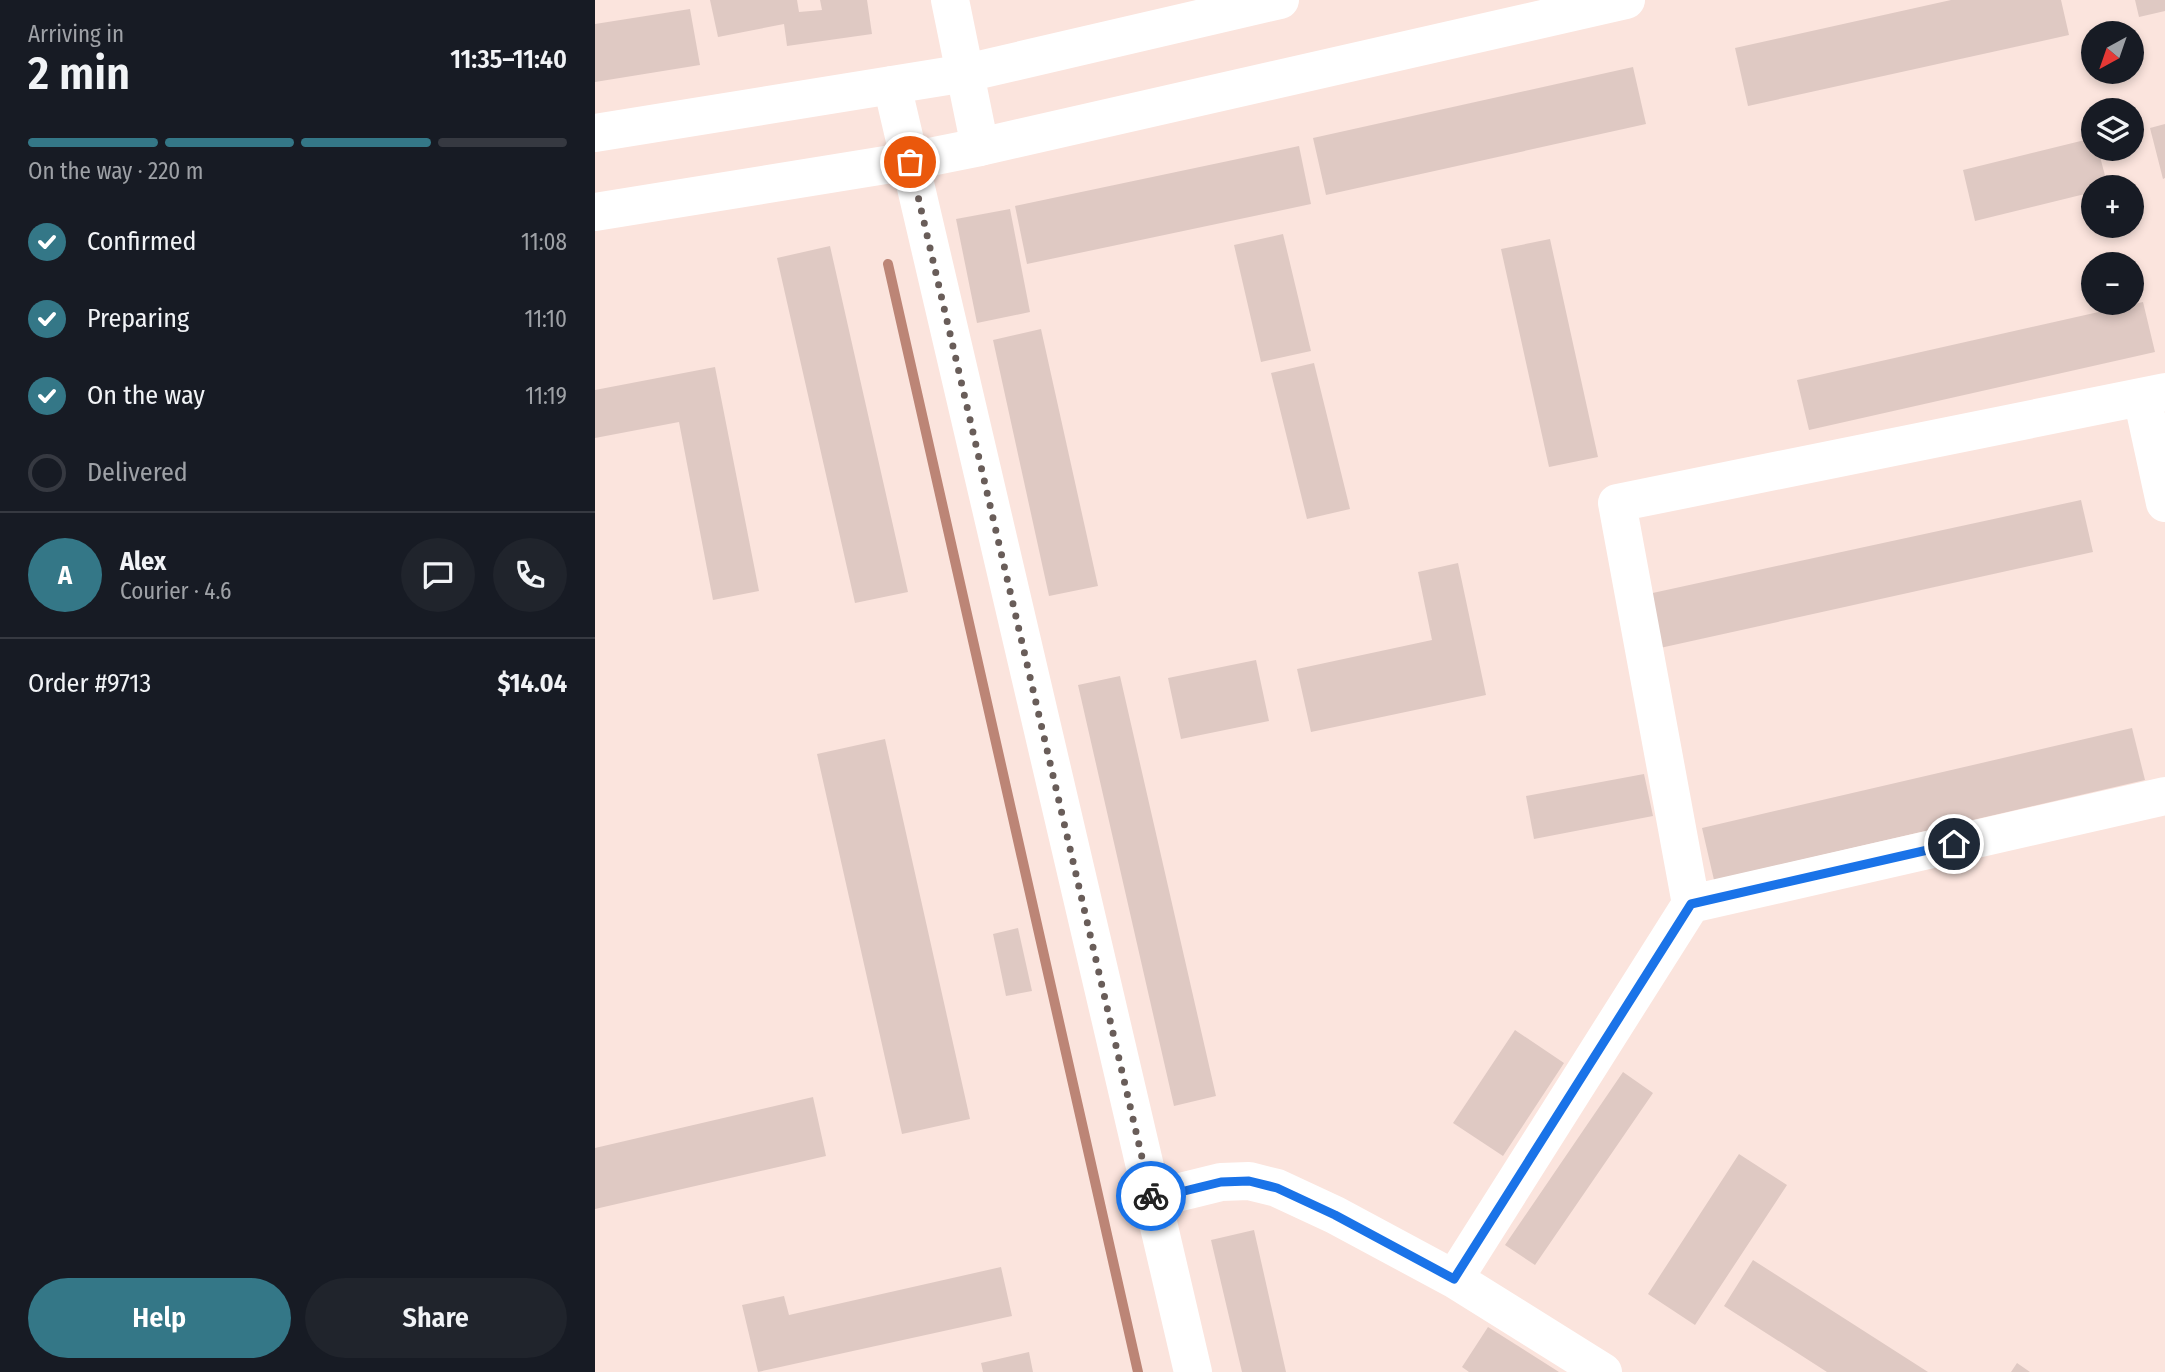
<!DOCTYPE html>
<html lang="en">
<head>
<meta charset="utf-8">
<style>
  :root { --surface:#171b24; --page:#20242c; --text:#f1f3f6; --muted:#9ea1a6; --line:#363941; --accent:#347787 }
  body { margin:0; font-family:"Fira Sans Condensed",sans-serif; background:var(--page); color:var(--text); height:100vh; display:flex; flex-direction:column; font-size:26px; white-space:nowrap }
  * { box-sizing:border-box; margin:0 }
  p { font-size:23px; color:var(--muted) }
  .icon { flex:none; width:38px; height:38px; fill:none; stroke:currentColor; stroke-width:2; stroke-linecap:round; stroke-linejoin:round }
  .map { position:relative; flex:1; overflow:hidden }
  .details { display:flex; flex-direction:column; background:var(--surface); width:595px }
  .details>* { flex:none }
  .needle { width:46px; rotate:220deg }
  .controls { position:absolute; left:1486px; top:21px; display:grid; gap:14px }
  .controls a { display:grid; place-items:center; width:63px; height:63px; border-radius:50%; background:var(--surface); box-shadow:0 4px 10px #0003; font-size:35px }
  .pin { position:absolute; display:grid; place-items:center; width:60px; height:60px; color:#fff; margin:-30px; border:4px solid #fff; border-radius:50%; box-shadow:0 2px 7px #0007 }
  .courier { position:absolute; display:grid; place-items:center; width:70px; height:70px; margin:-35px; border:5px solid #1a73e8; border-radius:50%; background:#fff; color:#222; box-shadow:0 2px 9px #0007 }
  .summary em { font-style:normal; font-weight:600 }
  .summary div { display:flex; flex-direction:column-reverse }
  .summary { display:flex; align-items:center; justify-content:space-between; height:119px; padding:0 28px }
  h1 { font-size:46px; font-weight:600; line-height:52px }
  .bar { display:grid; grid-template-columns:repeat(4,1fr); gap:10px 7px; align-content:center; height:84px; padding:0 28px }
  .bar i { height:9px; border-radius:5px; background:var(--line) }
  .bar .selected { background:var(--accent) }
  .bar p { grid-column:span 4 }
  .line { display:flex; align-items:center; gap:18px; padding:0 28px; border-top:2px solid var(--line) }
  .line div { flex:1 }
  .round { display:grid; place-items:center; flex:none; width:74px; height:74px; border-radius:37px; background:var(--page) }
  ol { padding:0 28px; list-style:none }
  li { display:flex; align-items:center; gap:21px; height:77px }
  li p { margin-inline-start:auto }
  li .icon { padding:7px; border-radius:50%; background:var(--accent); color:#fff; stroke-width:4 }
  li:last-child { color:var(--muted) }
  li i { width:38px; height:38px; border:4px solid var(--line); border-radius:50% }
  .cta { display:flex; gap:14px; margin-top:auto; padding:14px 28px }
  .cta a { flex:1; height:80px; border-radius:42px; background:var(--accent); color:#fff; font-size:28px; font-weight:600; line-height:80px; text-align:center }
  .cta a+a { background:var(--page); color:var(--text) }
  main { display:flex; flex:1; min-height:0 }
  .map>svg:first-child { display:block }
</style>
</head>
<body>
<main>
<section class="details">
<div class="summary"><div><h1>2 min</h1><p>Arriving in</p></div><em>11:35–11:40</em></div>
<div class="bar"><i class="selected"></i><i class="selected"></i><i class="selected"></i><i></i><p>On the way · 220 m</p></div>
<ol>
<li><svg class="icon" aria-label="check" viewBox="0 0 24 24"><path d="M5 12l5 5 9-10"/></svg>Confirmed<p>11:08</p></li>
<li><svg class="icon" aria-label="check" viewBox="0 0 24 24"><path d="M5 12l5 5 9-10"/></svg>Preparing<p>11:10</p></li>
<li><svg class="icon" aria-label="check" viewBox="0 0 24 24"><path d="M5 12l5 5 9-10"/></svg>On the way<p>11:19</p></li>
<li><i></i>Delivered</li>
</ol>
<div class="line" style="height:126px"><b class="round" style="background:var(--accent);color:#fff">A</b><div><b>Alex</b><p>Courier · 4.6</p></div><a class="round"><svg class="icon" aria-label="chat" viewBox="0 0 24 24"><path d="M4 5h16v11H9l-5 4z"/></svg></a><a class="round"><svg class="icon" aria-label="phone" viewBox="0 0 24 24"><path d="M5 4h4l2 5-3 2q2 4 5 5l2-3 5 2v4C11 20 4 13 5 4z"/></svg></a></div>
<div class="line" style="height:91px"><div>Order #9713</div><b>$14.04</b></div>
<div class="cta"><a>Help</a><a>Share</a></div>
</section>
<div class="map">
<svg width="1570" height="1372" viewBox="0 0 1570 1372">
  <rect width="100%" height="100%" fill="#fbe4dd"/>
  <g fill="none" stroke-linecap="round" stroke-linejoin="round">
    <path stroke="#bc8576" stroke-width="10" d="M293 264 543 1372"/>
  </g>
  <path fill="#dfc9c3" d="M115 0H202L204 12 227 10 225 0H272L277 34 192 46 189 24 123 37Z
    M1356 0H1466L1474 35 1153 106 1140 48Z
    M1540 0H1570V11L1544 17Z
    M95 9 105 65 0 82V24Z
    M1038 67 1051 124 731 195 718 138Z
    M1570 124V178L1568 179 1555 128Z
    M1498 138V149H1503L1513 187H1498V192L1380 221 1368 170Z
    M704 146 716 204 432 264 420 206Z
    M415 209 435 312 382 323 361 219Z
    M688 234 716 351 666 362 639 245Z
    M955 239 1003 457 954 467 906 249Z
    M235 246 313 592 260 603 182 258Z
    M1548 302 1560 352 1214 430 1202 380Z
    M446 329 503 586 454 596 398 340Z
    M719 363 755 509 712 519 676 373Z
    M120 367 164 591 118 600 84 422 0 438V390Z
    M1486 500 1498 552 1065 648 1053 594Z
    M863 563 891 695 716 732 702 669 837 640 823 572Z
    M661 660 674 721 586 739 573 678Z
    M525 676 621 1096 579 1106 483 685Z
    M1537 728 1550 780 1119 880 1107 828Z
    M290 739 375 1119 307 1134 222 754Z
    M1049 774 1058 816 939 839 931 796Z
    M423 928 437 991 411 996 398 934Z
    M920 1030 969 1063 908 1156 858 1123Z
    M1028 1072 1058 1093 940 1265 910 1245Z
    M218 1097 231 1156 0 1209V1148Z
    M1144 1154 1192 1185 1100 1325 1053 1294Z
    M659 1230 691 1372H647L616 1240Z
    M1158 1260 1333 1372H1232L1129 1306Z
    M406 1267 417 1316 163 1372 147 1305 189 1296 194 1315Z
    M893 1327 964 1372H874L867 1367Z
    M434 1352 438 1372H388L386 1363Z
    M1422 1363 1435 1372H1416Z"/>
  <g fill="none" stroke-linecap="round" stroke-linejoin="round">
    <path stroke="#fff" stroke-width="38" d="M355 0 385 147
      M297 85 598 1372
      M1547 397 1570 503
      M1096 904 1570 796
      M557 1199 626 1182 654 1181 682 1188 740 1215 859 1279 1008 1372
      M859 1279 1096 904 1022 503 1570 392"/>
    <path stroke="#fff" stroke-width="38" d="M0 133 371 73 685 0
      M0 212 315 161 385 147 1031 0"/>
  </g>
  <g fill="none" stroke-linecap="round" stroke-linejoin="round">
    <path stroke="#695d59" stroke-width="7" stroke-dasharray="0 12.6" d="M315 162 556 1196"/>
    <path stroke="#1a73e8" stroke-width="9" d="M556 1196 557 1199 626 1182 654 1181 682 1188 740 1215 859 1279 1096 904 1359 844"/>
  </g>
</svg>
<div class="controls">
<a><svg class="needle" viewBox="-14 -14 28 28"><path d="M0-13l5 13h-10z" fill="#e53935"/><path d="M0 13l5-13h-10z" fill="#9ea1a6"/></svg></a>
<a><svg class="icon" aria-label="layers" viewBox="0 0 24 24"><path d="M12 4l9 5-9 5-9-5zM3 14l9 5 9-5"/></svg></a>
<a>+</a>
<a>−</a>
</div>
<div class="pin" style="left:315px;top:162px;background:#ea580c"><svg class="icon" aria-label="bag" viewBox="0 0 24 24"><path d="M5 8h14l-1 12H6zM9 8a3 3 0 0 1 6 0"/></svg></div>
<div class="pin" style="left:1359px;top:844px;background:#1f2937"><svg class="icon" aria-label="home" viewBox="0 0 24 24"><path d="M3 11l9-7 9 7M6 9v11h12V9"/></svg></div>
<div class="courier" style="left:556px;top:1196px"><svg class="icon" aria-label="bike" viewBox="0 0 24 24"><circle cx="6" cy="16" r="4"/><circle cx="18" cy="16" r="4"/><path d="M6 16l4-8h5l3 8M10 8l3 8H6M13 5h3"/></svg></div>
</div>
</main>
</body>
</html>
